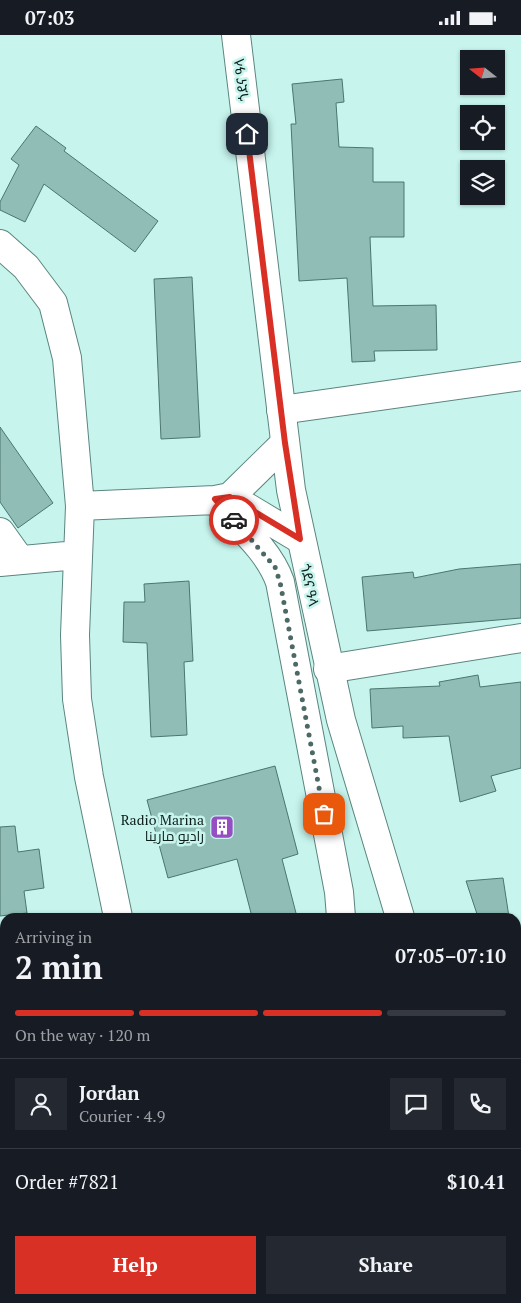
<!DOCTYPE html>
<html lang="en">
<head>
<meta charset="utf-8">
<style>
  :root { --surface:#171b24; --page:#242831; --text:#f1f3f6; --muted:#9ea1a6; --line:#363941; --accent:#d93025 }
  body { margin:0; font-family:"PT Serif",Cairo,"Noto Sans Ethiopic",serif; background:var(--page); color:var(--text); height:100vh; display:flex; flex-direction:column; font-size:19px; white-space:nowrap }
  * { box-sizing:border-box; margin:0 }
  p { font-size:16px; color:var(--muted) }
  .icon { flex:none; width:28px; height:28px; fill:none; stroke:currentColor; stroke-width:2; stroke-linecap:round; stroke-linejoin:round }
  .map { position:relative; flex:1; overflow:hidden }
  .sheet { position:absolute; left:0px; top:878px; width:521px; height:391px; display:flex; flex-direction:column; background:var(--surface); border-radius:15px 15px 0 0; box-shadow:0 1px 4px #0004 }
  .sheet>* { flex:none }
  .needle { width:32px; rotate:287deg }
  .tools { position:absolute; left:460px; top:15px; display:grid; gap:10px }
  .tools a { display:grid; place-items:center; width:45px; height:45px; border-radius:0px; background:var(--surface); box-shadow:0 1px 4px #0004; font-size:25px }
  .pin { position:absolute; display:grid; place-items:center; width:42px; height:42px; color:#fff; margin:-21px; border-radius:10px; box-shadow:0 2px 8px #0006 }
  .courier { position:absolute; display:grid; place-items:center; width:50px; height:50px; margin:-25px; border:4px solid #d93025; border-radius:50%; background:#fff; color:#222; box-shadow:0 1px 6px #0007 }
  .summary em { font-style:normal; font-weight:700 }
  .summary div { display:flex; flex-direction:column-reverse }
  .summary { display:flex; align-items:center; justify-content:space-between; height:85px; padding:0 15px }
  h1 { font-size:32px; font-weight:700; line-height:38px }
  .bar { display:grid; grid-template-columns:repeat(4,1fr); gap:8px 5px; align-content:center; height:60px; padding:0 15px }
  .bar i { height:6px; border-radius:4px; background:var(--line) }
  .bar .active { background:var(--accent) }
  .bar p { grid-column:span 4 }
  .line { display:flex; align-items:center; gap:12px; padding:0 15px; border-top:1px solid var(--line) }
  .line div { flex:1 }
  .round { display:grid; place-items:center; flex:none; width:52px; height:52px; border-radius:0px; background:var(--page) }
  .primary-button { display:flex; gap:10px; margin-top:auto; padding:10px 15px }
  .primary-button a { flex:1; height:58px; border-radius:0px; background:var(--accent); color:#fff; font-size:20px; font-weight:700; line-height:58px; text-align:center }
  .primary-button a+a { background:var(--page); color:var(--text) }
  .status { display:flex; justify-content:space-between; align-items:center; height:35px; padding:0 25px; background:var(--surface); direction:ltr }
  .status svg { height:14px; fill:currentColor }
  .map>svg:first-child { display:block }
</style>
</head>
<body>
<div class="status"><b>07:03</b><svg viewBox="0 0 49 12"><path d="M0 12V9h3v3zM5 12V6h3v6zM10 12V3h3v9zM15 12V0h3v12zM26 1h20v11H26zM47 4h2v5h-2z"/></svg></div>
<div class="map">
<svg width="521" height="1268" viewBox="0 0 521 1268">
  <rect width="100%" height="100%" fill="#c7f5ee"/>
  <path fill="#91bdb7" stroke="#4c7670" d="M342 44 344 67 336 68 339 112 373 113V147H404V202H370L373 271 436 270 437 315 374 316 375 326 352 327 347 243 299 246 291 89H296L292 49Z
    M36 91 66 113 64 116 158 186 135 217 44 149 25 187 0 175V167L19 130 11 124Z
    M192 242 200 402 161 404 154 244Z
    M0 392 53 468 18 493 0 467Z
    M521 529V583L367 596 362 542 413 537 414 543 459 534Z
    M189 546 193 626 184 627 187 700 151 702 147 608 123 607 124 567H145L144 549Z
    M478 640 480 652 521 647V733L491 741 496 756 460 767 449 701 403 703V691L372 693 370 654 440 651 439 647Z
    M275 731 298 819 282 824 297 882H252L237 824 168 843 147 765Z
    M15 791 18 817 39 814 44 853 24 856 27 878 0 881V792Z
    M503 843 509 882H478L466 846Z"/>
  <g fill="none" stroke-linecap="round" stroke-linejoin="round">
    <g stroke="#5b857f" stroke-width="30">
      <path id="minor" d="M0 209 26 232 53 268 67 323 80 471
        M281 375 521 341
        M230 462 300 504
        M215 465C238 490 269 515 280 547L339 857 341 882
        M0 497 20 525
        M0 527 77 520
        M328 634 521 603
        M118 882 89 742 77 664 75 600 80 471 215 465 230 462 285 408
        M516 988 521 987
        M0 1085 5 1082
        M516 1255H521
        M326 1264 329 1268
        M85 1268 89 1264"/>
    </g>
    <g stroke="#5b857f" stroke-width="30">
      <path id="tertiary" d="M236 0 291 455 341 685 400 882
        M504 1264 505 1268"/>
    </g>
    <use href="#minor" stroke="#fff" stroke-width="28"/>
    <use href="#tertiary" stroke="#fff" stroke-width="28"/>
  </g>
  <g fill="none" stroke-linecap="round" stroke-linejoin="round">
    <path stroke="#4d6965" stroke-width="5" stroke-dasharray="0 9" d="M234 485 275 532 280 547 324 779"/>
    <path stroke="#d93025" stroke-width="6" d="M234 485 215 464 230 462 300 504 285 408 247 99"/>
  </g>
  <defs>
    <g id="building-square" transform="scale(1.25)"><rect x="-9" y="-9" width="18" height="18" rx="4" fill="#964fc2" stroke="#c7f5ee"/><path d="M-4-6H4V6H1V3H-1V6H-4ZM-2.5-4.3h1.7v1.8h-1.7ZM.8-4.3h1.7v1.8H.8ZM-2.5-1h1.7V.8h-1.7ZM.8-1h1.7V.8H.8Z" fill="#fff"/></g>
  </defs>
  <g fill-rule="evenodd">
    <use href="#building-square" x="222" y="792"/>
  </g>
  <g text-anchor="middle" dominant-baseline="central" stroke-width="5" stroke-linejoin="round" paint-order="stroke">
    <g font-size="14" fill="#0c1d1b" stroke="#c7f5ee">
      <text transform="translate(241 45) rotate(-97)">ጎደና ዓላ</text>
      <text transform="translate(310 550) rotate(78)">ጎደና ዓላ</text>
    </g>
    <g font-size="14" fill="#0c1d1b" stroke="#c7f5ee" text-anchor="end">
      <text x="204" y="784">Radio Marina<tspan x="204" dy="16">راديو مارينا</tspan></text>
    </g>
  </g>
</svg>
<div class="tools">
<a><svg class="needle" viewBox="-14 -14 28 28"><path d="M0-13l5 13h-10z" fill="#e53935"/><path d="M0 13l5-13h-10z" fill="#9ea1a6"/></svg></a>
<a><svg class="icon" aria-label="locate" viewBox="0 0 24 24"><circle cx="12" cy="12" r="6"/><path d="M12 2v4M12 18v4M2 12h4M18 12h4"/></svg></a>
<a><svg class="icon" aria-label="layers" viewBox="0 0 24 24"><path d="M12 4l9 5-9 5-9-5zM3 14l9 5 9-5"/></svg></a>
</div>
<div class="pin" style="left:324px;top:779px;background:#ea580c"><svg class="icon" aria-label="bag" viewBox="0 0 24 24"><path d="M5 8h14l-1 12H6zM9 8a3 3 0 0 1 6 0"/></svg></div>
<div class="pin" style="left:247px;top:99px;background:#1f2937"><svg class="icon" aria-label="home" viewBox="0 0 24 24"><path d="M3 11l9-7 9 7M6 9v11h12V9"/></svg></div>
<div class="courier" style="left:234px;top:485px"><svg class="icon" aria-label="car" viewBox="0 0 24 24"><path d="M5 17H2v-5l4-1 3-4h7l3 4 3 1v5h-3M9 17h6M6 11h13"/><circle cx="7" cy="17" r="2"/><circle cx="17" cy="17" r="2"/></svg></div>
<section class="sheet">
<div class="summary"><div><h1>2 min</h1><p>Arriving in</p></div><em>07:05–07:10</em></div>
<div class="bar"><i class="active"></i><i class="active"></i><i class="active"></i><i></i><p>On the way · 120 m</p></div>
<div class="line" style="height:90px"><a class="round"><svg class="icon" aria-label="person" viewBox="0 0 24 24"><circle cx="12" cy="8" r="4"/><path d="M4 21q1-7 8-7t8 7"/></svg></a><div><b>Jordan</b><p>Courier · 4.9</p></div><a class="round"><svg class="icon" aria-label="chat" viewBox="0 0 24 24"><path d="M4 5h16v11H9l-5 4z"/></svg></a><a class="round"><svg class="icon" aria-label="phone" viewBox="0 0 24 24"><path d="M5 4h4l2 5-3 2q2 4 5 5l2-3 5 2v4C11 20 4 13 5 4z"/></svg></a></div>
<div class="line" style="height:65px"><div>Order #7821</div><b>$10.41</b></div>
<div class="primary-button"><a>Help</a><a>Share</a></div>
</section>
</div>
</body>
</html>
